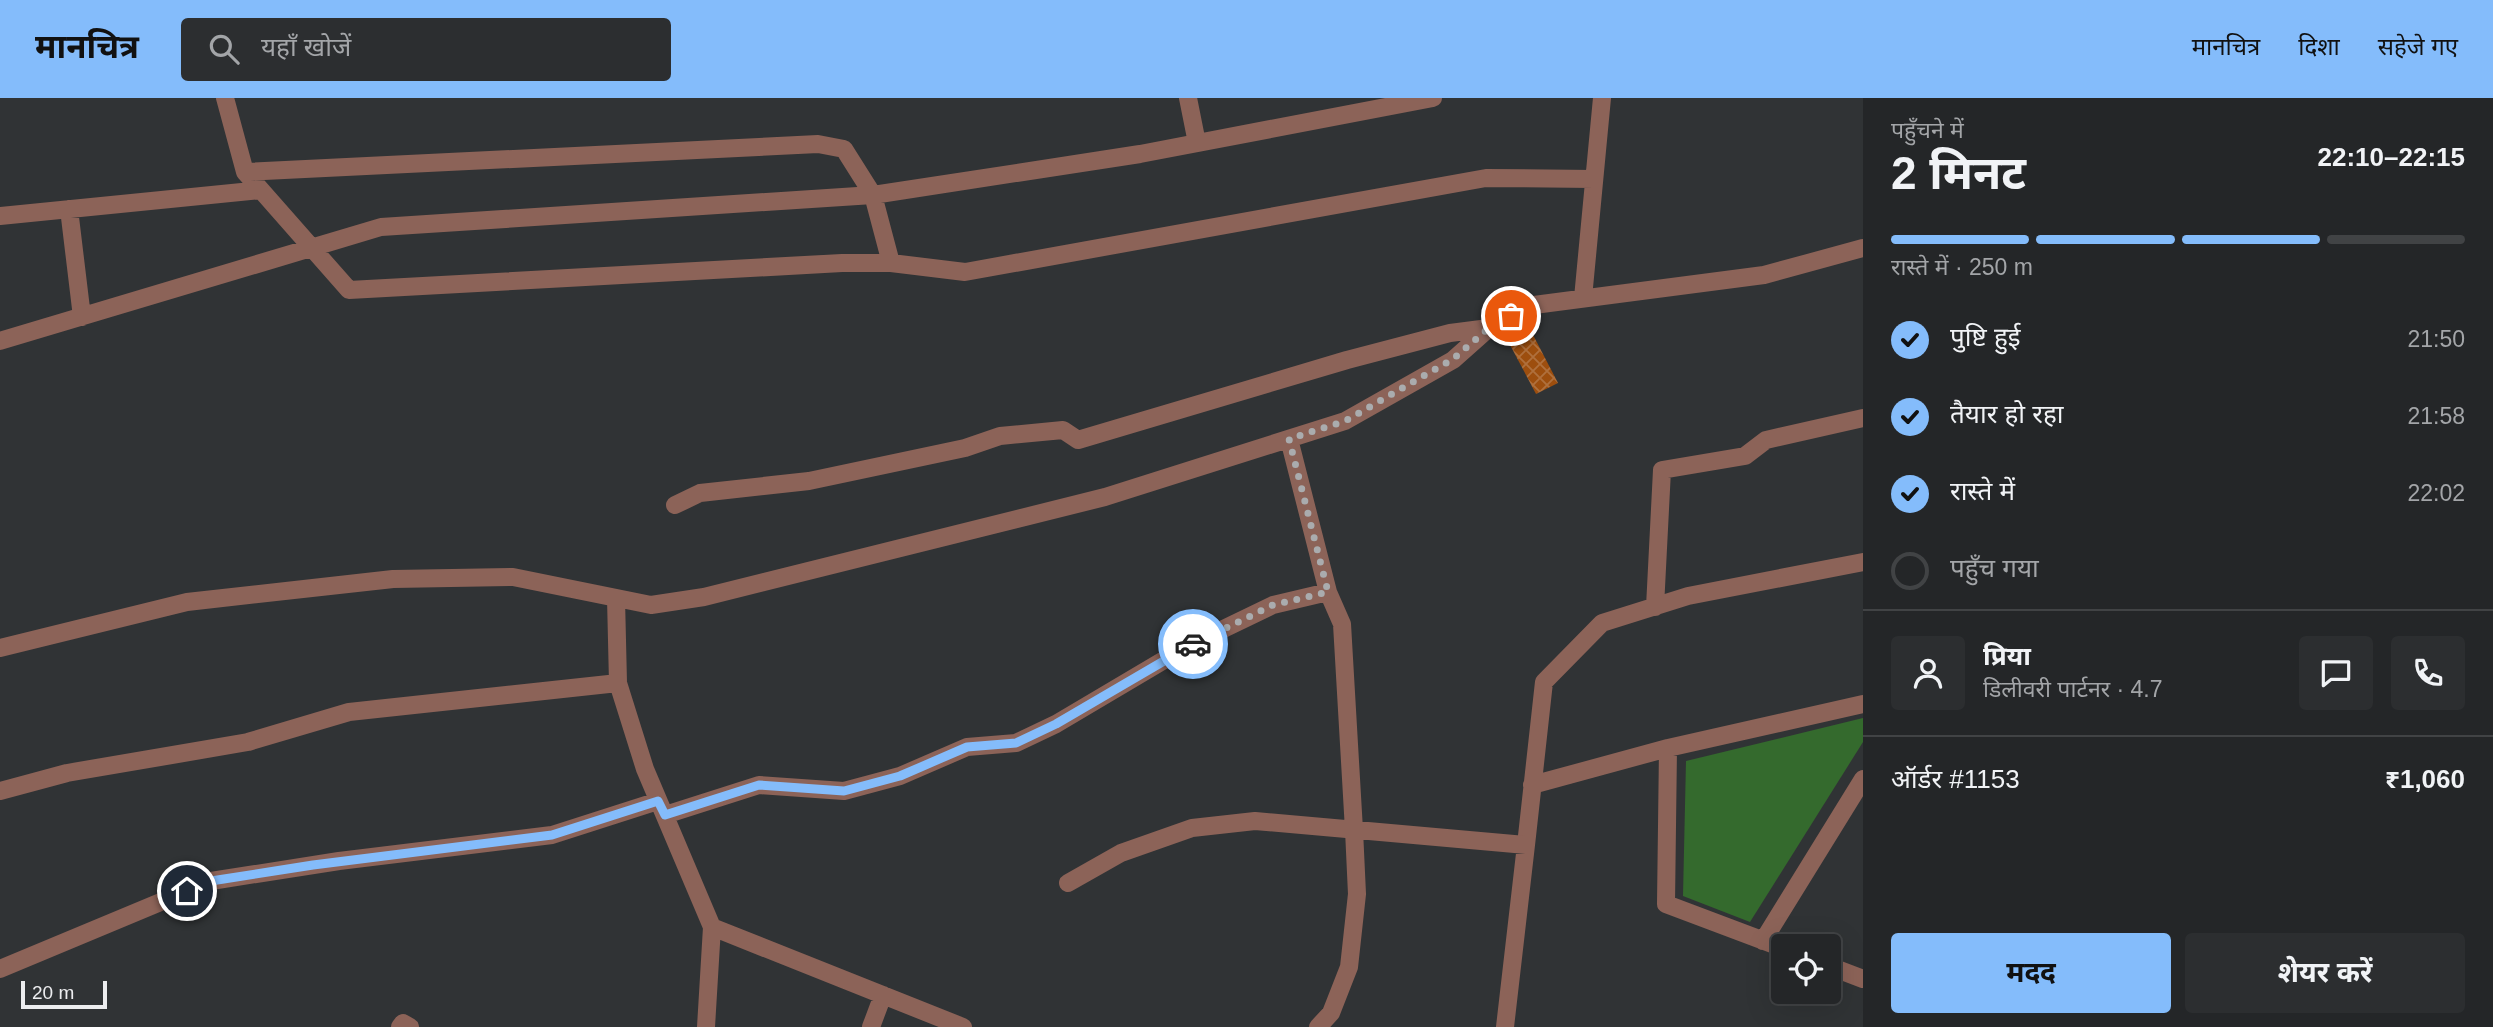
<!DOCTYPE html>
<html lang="hi">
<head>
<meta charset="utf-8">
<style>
  :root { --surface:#242628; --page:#2c2e30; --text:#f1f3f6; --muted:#a3a5a8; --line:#414345; --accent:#84bcfb }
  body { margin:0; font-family:Arial,"Noto Sans Devanagari",sans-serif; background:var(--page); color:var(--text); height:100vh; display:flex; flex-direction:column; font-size:26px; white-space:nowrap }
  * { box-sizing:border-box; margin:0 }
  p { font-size:23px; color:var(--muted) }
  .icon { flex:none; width:38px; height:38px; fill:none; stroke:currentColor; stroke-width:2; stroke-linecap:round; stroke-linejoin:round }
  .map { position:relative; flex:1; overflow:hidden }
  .sheet { display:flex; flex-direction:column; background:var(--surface); width:630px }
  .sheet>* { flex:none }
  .fabs { position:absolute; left:1771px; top:836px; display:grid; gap:14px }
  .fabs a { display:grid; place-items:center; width:70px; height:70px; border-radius:7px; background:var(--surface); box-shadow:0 7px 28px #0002,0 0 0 2px var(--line); font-size:35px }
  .scale { position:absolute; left:21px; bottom:18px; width:86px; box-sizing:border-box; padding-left:7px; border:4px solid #ecedef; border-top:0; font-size:19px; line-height:24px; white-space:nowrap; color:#ecedef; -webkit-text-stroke:5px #303335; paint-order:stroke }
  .pin { position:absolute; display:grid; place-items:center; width:60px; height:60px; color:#fff; margin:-30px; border:4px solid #fff; border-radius:50%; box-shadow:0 2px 7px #0007 }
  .courier { position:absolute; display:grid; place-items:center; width:70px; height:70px; margin:-35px; border:5px solid #84bcfb; border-radius:50%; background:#fff; color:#222; box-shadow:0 2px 9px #0007 }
  .head em { font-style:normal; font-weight:700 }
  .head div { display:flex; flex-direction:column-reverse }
  .head { display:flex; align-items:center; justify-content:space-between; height:119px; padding:0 28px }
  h1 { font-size:46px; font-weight:700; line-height:52px }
  .bar { display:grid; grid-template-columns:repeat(4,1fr); gap:10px 7px; align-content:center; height:84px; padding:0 28px }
  .bar i { height:9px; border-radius:5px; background:var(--line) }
  .bar .selected { background:var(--accent) }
  .bar p { grid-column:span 4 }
  .line { display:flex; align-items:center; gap:18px; padding:0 28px; border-top:2px solid var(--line) }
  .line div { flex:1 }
  .round { display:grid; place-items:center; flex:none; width:74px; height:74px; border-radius:7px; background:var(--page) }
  ol { padding:0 28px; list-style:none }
  li { display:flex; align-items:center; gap:21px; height:77px }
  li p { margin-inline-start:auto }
  li .icon { padding:7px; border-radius:50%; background:var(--accent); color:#111; stroke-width:4 }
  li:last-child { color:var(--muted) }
  li i { width:38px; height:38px; border:4px solid var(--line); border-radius:50% }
  .action { display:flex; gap:14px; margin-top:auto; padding:14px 28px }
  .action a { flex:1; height:80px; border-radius:7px; background:var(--accent); color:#111; font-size:28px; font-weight:700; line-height:80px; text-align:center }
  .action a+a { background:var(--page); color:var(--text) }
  header { display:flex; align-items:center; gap:42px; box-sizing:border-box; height:98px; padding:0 35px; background:var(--accent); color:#111 }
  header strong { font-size:33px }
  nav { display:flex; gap:38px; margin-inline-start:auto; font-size:24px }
  .search { width:490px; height:63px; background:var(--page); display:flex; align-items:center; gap:18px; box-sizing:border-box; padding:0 24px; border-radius:7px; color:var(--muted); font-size:26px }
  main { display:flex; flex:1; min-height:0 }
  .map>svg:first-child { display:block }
</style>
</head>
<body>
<header>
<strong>मानचित्र</strong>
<div class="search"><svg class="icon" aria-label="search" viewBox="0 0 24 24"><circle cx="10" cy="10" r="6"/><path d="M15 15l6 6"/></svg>यहाँ खोजें</div>
<nav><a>मानचित्र</a><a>दिशा</a><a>सहेजे गए</a></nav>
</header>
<main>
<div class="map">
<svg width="1863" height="929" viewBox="0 0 1863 929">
  <defs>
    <pattern id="building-cross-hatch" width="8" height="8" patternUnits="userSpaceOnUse" patternTransform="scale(1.75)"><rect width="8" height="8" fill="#9d4e0e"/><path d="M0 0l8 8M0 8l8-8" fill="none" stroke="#af703d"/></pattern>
  </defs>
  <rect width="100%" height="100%" fill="#303335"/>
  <path fill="#346a2d" d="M1863 620V644L1750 824 1683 798 1686 663Z"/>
  <path fill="url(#building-cross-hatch)" d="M1531 233 1558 285 1536 296 1509 245Z"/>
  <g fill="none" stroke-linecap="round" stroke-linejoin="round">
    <path stroke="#8c6358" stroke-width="18" d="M225 0 245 74 349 192 842 165H891L965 174 1486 80 1594 81
      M1188 0 1197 45
      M245 74 818 46 844 51 873 97 891 165
      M69 111 82 219
      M0 118 261 92
      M1583 200 1602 0
      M0 243 381 129 873 97 1140 56 1433 0
      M1289 341 1328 494 1342 526 1354 732 1357 796 1349 869 1331 915 1318 929
      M675 407 700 395 809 383 965 350 1000 338 1063 332 1078 342 1347 262 1450 235 1489 230
      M616 500 618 585 645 671 712 829 706 929
      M1655 509 1662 372 1745 358 1766 342 1863 320
      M0 550 187 504 393 481 513 479 651 507 704 499 1105 399 1345 323 1453 262 1489 230 1534 207 1764 177 1863 150
      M1668 650 1666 806 1783 850
      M1532 687 1668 650 1863 606
      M0 693 67 675 248 644 349 614 618 585
      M665 717 759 687 844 693 900 678 967 649 1016 645 1056 626 1186 549 1273 507 1328 494
      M1068 785 1121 755 1192 730 1255 723 1526 747 1544 584 1602 525 1688 498 1863 464
      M712 829 963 929
      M1763 843 1863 681
      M1829 868 1863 881
      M0 871 211 783 339 763 552 737 658 703
      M400 929 403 925 410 929
      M871 929 883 897
      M1505 929 1526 747"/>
  </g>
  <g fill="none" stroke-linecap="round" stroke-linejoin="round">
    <path stroke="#aaacae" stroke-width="7" stroke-dasharray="0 12.6" d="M1193 546 1273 507 1328 494 1289 341 1345 323 1453 261 1489 230 1511 218"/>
    <path stroke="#84bcfb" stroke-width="9" d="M187 793 211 783 313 767 552 737 658 703 665 717 759 687 844 693 900 678 967 649 1016 645 1056 626 1193 546"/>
  </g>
</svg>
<div class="fabs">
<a><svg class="icon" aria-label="locate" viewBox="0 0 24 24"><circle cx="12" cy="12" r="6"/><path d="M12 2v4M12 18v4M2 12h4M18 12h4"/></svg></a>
</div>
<div class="scale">20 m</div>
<div class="pin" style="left:1511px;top:218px;background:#ea580c"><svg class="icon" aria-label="bag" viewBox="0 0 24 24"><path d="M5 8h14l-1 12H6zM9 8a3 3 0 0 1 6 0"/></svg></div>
<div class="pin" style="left:187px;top:793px;background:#1f2937"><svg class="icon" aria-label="home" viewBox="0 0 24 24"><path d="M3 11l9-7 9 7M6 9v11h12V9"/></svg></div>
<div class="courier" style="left:1193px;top:546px"><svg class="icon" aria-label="car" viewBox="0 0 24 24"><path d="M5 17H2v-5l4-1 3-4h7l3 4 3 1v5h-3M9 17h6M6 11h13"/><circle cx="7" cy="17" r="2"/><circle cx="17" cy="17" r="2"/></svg></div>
</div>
<section class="sheet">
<div class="head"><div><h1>2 मिनट</h1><p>पहुँचने में</p></div><em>22:10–22:15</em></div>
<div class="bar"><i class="selected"></i><i class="selected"></i><i class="selected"></i><i></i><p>रास्ते में · 250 m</p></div>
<ol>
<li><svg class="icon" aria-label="check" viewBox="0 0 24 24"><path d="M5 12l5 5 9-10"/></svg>पुष्टि हुई<p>21:50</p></li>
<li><svg class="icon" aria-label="check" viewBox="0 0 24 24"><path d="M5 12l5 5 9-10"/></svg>तैयार हो रहा<p>21:58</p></li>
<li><svg class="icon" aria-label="check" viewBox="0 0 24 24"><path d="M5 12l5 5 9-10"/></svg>रास्ते में<p>22:02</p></li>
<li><i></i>पहुँच गया</li>
</ol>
<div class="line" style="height:126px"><a class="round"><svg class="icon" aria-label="person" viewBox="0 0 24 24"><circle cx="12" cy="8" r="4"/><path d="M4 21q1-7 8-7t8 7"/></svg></a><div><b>प्रिया</b><p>डिलीवरी पार्टनर · 4.7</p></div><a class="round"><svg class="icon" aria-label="chat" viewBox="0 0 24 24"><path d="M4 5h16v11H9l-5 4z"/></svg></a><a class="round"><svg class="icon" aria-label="phone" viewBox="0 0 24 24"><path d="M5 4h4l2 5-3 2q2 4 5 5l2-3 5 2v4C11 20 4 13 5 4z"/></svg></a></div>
<div class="line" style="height:91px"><div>ऑर्डर #1153</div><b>₹1,060</b></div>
<div class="action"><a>मदद</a><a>शेयर करें</a></div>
</section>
</main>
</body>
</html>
